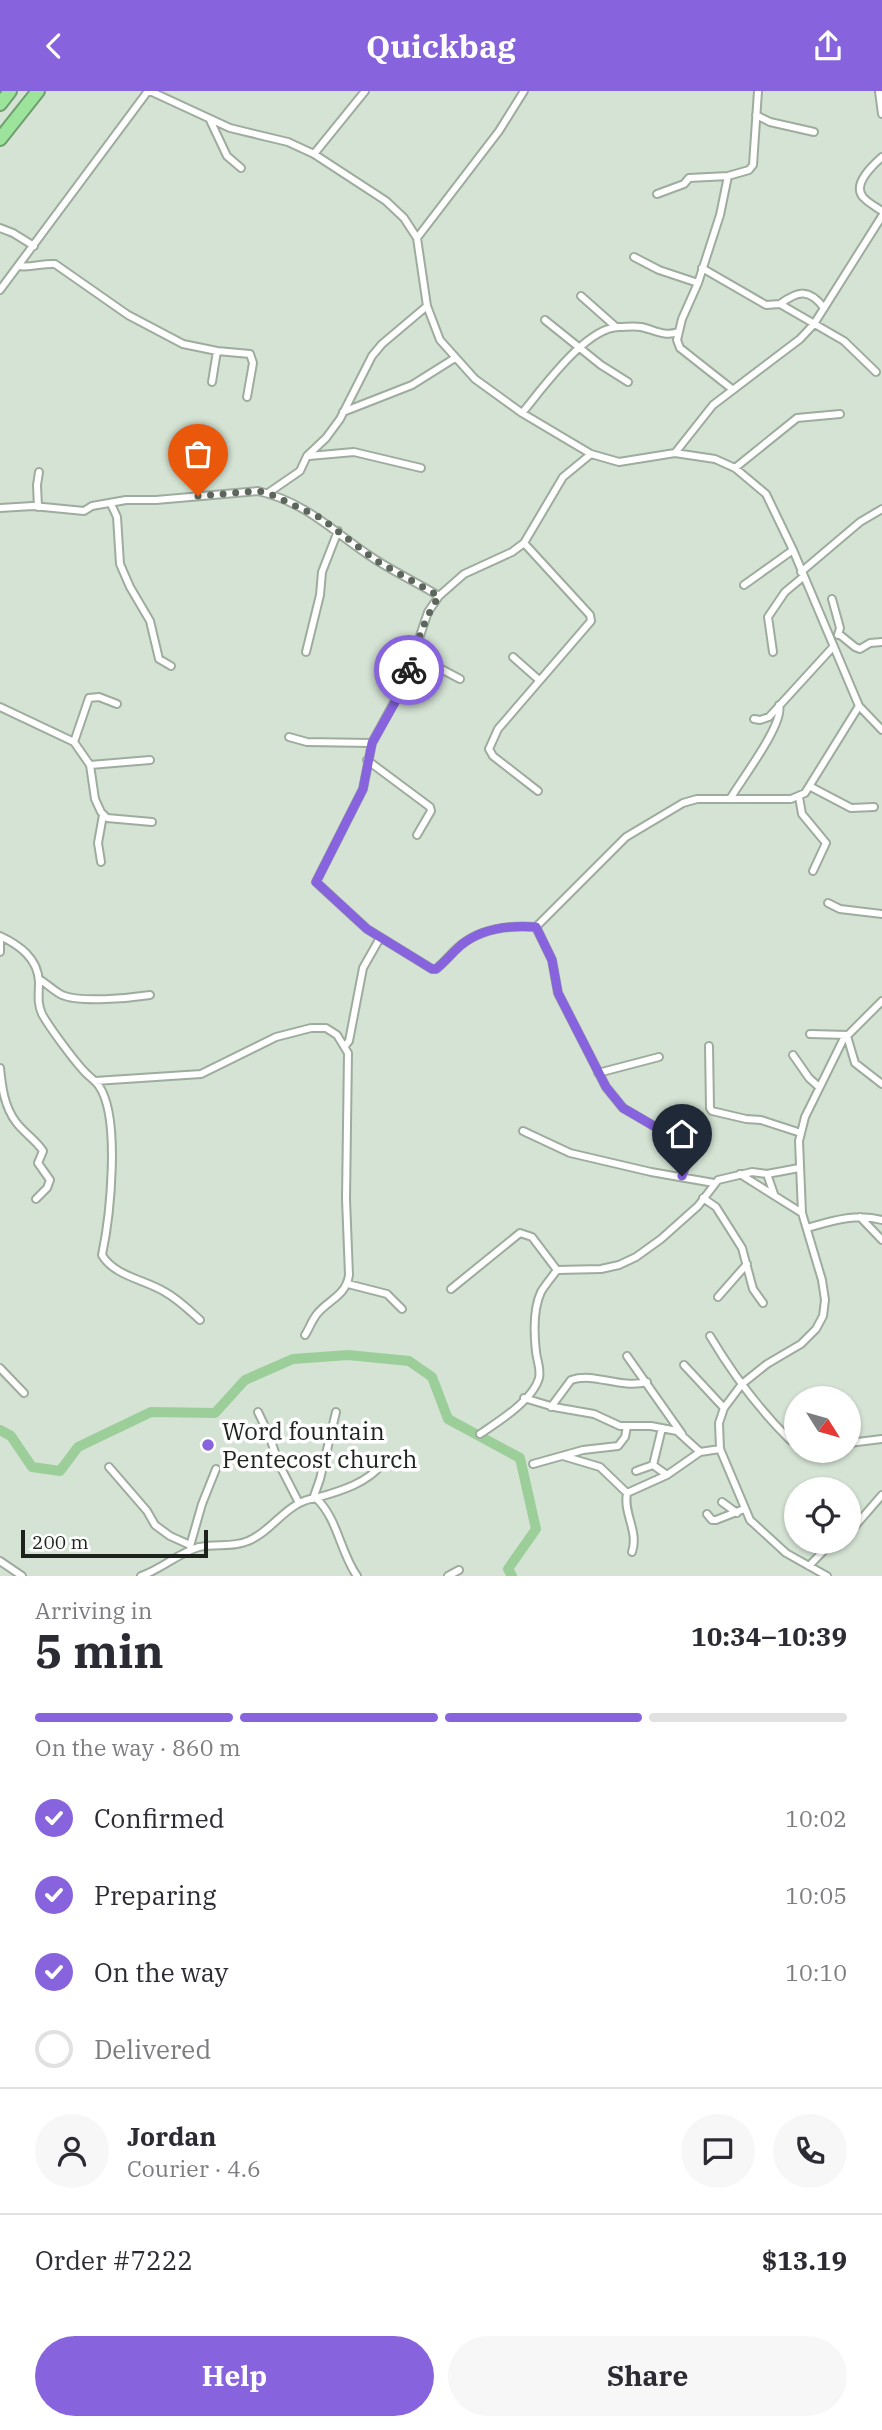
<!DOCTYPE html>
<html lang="en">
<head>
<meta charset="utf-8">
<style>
  :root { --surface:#fff; --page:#f7f7f7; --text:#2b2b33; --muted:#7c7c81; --line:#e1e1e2; --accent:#8763de }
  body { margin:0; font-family:"IBM Plex Serif",serif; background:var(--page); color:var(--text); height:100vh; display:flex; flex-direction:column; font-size:26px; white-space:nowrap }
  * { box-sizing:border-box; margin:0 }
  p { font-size:23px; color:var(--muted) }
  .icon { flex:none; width:38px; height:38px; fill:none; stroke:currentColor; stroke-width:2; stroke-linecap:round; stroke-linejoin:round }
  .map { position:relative; height:1485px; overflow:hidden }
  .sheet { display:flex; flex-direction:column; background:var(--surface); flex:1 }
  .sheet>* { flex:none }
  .needle { width:46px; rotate:127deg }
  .fabs { position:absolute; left:784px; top:1295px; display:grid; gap:14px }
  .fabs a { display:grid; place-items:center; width:77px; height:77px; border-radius:50%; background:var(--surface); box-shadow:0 2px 5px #0004; font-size:35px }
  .scale { position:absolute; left:21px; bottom:18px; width:187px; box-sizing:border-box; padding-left:7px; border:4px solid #1d221d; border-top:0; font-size:19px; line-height:24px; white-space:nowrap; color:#1d221d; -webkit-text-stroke:5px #fff; paint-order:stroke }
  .pin { position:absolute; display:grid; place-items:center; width:60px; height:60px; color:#fff; margin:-72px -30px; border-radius:50% 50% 50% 0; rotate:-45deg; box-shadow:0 0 7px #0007 }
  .pin .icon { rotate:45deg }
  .courier { position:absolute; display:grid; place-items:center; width:70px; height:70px; margin:-35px; border:5px solid #8763de; border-radius:50%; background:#fff; color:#222; box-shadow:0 2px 9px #0007 }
  .overview em { font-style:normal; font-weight:700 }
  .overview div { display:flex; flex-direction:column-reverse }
  .overview { display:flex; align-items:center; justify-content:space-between; height:119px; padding:0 35px }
  h1 { font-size:46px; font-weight:700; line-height:52px }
  .bar { display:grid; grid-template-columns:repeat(4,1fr); gap:10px 7px; align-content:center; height:84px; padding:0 35px }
  .bar i { height:9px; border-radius:5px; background:var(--line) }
  .bar .active { background:var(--accent) }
  .bar p { grid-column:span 4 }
  .line { display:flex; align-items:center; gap:18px; padding:0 35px; border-top:2px solid var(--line) }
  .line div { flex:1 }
  .round { display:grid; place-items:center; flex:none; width:74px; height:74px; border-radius:37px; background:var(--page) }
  ol { padding:0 35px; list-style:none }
  li { display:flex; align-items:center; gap:21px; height:77px }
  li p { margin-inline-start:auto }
  li .icon { padding:7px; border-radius:50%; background:var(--accent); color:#fff; stroke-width:4 }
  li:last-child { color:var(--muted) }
  li i { width:38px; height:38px; border:4px solid var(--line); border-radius:50% }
  .action { display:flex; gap:14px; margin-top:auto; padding:14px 35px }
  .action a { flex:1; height:80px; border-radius:42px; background:var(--accent); color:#fff; font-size:28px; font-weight:700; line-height:80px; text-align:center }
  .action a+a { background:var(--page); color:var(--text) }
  header { display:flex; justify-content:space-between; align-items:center; height:91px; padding:0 35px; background:var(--accent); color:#fff; font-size:32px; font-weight:700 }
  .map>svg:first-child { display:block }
</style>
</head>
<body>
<header><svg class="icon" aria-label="back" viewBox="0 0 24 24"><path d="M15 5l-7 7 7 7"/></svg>Quickbag<svg class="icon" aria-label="share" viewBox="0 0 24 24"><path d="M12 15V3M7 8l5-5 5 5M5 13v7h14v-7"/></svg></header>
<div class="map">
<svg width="882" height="1485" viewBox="0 0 882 1485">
  <rect width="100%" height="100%" fill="#d4e3d4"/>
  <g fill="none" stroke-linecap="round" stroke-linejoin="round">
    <path stroke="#9cce9a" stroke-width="10" d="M0 1339 11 1345 32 1376 60 1380 78 1356 151 1321 215 1322 245 1289 293 1268 348 1264 409 1270 432 1286 448 1328 520 1367 536 1438 508 1478 512 1485"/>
    <g stroke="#9eac9e" stroke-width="10">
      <path id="street" d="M150 0 230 37 288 51 314 63 386 110 404 127 417 147 427 215 440 249 475 288 522 322 591 363 619 371 675 362 715 368 735 377 766 403 793 459 859 615 882 639
        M879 0 882 23
        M756 24 770 31 814 41
        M210 29 227 65 241 77
        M314 63 365 0
        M882 66C873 74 852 93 863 106 867 111 876 116 882 120
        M657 103 684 93 689 87 728 85
        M0 137 13 142 34 155
        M417 147 499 40 524 0
        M634 166 659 179 698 192
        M18 175C32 177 42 172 55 173L128 224 183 253 217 260 250 263 253 272 247 306
        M702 177 766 214 780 213 844 250 876 281
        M0 199 148 0
        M581 205 616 236
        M780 213C798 200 809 197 824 217
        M545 229 601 274 628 291
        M212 291 217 260
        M732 298 680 257 677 249 682 228 698 192 720 124 728 85 749 79 753 74 758 0
        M343 321 412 294 455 267
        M522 322C543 297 586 236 619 236 626 236 634 235 641 236 655 239 664 246 678 241
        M675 362 713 314 800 248 814 233 882 125
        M309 365 354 361 421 377
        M735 377 797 327 840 323
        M268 402 300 380 307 365 326 347 340 328 372 265 382 253 427 215
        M111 413 117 426 120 473 130 496 150 530 159 568 171 575
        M38 416 37 394 39 381
        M0 417 33 415 84 420 92 415 126 409H156L258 400C308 412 333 441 373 467 394 481 418 492 439 505
        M524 452 590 524 591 530 498 638 489 658 493 665 538 700
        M801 481 860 431 882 418
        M744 494 793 459
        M832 508 840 537 838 544
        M839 543 855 556 860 558 870 552 882 551
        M306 561 320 504 322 481 338 440
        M773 561 768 526 785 501 803 486
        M513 566 539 589
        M412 569 428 571 460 588
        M0 616 74 651 90 674 95 708 101 721 107 727 152 731
        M754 628 760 629 769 626 833 556
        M289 646 307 651 372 652
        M74 651 89 607 99 606 117 613
        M367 669 430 716 431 720 417 744
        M90 674 150 669
        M811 696 851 717 874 716
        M799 706 802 723 826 752 813 780
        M730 708C741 689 785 632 779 614
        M101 771 98 752 103 724
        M828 812 840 818 882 823
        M536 836C509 834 482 837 461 854 452 861 445 871 436 878H432L367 838 316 791 363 698 372 652 403 595 428 521 439 505 464 483 512 461 524 452 563 386 591 363
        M0 845C19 854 38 867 39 891 39 903 37 912 42 923 49 936 73 968 83 979 88 985 95 989 99 995 121 1027 110 1126 102 1164 114 1185 146 1189 165 1201 178 1208 189 1219 200 1229
        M0 851V861
        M39 888C46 892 54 900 62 904 80 912 130 907 150 904
        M810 943 848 944
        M847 945 855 972 882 993
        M345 955 349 950 363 877 380 847
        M709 955 710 1017 712 1020 746 1028 761 1029 801 1042
        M793 964 809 987 819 996
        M0 977C2 996 4 1015 16 1031 24 1042 36 1049 43 1060L38 1072 50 1089 47 1097 36 1108
        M598 982 659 966
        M95 990 201 983 276 946 311 937H326L337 944 348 962 346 1108 349 1184C346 1205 328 1209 317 1223 312 1229 309 1238 305 1244
        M523 1040 570 1062 651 1081 714 1092
        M740 1083 802 1122
        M767 1083 774 1103
        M682 1085 689 1064 683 1052 623 1017 606 996 558 902 552 869 536 836 626 746 683 712 697 708H791L805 702 859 615
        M703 1107 716 1116 742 1157 753 1198 763 1212
        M860 1126 882 1149
        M807 1137C832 1130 856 1122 882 1129
        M348 1193 387 1203 402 1218
        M451 1198 520 1142 532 1146 557 1179
        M718 1206 747 1173
        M710 1245C732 1282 758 1317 789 1348L792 1350 796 1347
        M627 1265 682 1343
        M684 1274 724 1317
        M0 1277 24 1302
        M524 1307 554 1316 594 1323 620 1335H651L677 1340 700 1361
        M551 1316 571 1289C595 1281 619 1298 647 1291
        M258 1321 269 1344 279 1373 299 1412
        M480 1343C498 1331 533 1309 539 1287 541 1277 537 1270 536 1261 534 1243 533 1218 541 1201 545 1194 552 1186 557 1179L601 1178 619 1174 636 1166 661 1148 698 1115 718 1089 752 1081 767 1083 799 1077
        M849 1352 882 1348
        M563 1365 600 1376 627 1402 667 1384 700 1361 720 1358
        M533 1373 583 1359 618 1355 625 1346 627 1335
        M653 1374 662 1337
        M109 1376 147 1420 155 1434 170 1445 190 1454
        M636 1380 653 1374 667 1384
        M627 1402C623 1423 639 1440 632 1461
        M316 1407C341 1400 368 1392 384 1371
        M313 1408 320 1388 336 1321
        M722 1411 737 1422
        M707 1423 712 1429H716L744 1418
        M849 1442 882 1404
        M190 1455 202 1413 216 1378
        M0 1470 22 1485
        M809 1475 832 1451
        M141 1485C162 1478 178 1462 199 1456 216 1452 232 1457 248 1450 273 1440 287 1410 316 1407 338 1428 340 1461 357 1485
        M448 1485 459 1479
        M827 1485 786 1462 750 1429 720 1358 719 1332 724 1317 742 1293 767 1273 801 1253 816 1238 823 1225 825 1209 822 1189 802 1122 799 1050 805 1026 843 949 882 910"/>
    </g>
    <g stroke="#709f6f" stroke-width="16">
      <path id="highway" d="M0 13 10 0
        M0 48 38 0"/>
    </g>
    <use href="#street" stroke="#fff" stroke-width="6"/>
    <use href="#highway" stroke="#9ce39b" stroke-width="12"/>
  </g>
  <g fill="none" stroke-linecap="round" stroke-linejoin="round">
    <path stroke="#5d665d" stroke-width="7" stroke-dasharray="0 12.6" d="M198 405 258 400 268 402 321 427 375 469 439 505C424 528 417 552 409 579"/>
    <path stroke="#8763de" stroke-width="9" d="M409 579 402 599 372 652 363 698 316 791 367 838 432 878H436C445 871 452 862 461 854 482 837 510 834 536 836L552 869 558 902 606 996 623 1017 683 1052 689 1064 682 1085"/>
  </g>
  <circle fill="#8763de" stroke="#fff" stroke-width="2.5" cx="208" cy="1354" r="7"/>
  <g text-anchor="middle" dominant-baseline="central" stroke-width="7" stroke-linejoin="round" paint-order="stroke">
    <g font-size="24" fill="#1d221d" stroke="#fff" text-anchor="start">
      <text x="222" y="1340">Word fountain<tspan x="222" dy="28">Pentecost church</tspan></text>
    </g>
  </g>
</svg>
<div class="fabs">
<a><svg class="needle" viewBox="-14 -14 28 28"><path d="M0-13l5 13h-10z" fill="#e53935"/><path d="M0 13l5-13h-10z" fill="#7c7c81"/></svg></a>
<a><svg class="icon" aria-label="locate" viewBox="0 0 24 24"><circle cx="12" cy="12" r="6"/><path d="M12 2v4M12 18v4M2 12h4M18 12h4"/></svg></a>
</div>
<div class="scale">200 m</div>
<div class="pin" style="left:198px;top:405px;background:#ea580c"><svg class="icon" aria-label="bag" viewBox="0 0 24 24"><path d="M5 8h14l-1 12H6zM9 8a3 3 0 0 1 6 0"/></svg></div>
<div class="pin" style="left:682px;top:1085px;background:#1f2937"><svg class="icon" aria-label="home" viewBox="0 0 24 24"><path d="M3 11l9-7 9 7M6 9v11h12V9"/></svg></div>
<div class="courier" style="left:409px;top:579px"><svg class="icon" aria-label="bike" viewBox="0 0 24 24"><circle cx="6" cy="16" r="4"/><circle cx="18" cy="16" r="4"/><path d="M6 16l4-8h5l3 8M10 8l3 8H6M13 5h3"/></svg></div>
</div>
<section class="sheet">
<div class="overview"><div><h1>5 min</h1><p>Arriving in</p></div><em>10:34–10:39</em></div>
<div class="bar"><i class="active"></i><i class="active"></i><i class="active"></i><i></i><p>On the way · 860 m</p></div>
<ol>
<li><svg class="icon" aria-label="check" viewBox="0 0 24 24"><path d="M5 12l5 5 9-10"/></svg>Confirmed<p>10:02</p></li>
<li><svg class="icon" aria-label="check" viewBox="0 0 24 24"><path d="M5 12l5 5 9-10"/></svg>Preparing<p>10:05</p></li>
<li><svg class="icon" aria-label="check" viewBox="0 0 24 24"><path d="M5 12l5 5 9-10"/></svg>On the way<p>10:10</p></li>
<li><i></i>Delivered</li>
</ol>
<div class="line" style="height:126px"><a class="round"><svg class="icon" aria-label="person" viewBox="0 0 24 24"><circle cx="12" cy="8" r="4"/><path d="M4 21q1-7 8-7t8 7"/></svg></a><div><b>Jordan</b><p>Courier · 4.6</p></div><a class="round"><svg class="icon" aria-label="chat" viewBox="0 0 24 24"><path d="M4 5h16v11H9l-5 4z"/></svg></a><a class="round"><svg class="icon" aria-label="phone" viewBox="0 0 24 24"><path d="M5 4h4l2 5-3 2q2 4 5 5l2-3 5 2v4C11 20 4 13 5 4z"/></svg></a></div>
<div class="line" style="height:91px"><div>Order #7222</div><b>$13.19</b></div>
<div class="action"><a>Help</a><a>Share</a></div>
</section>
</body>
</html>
